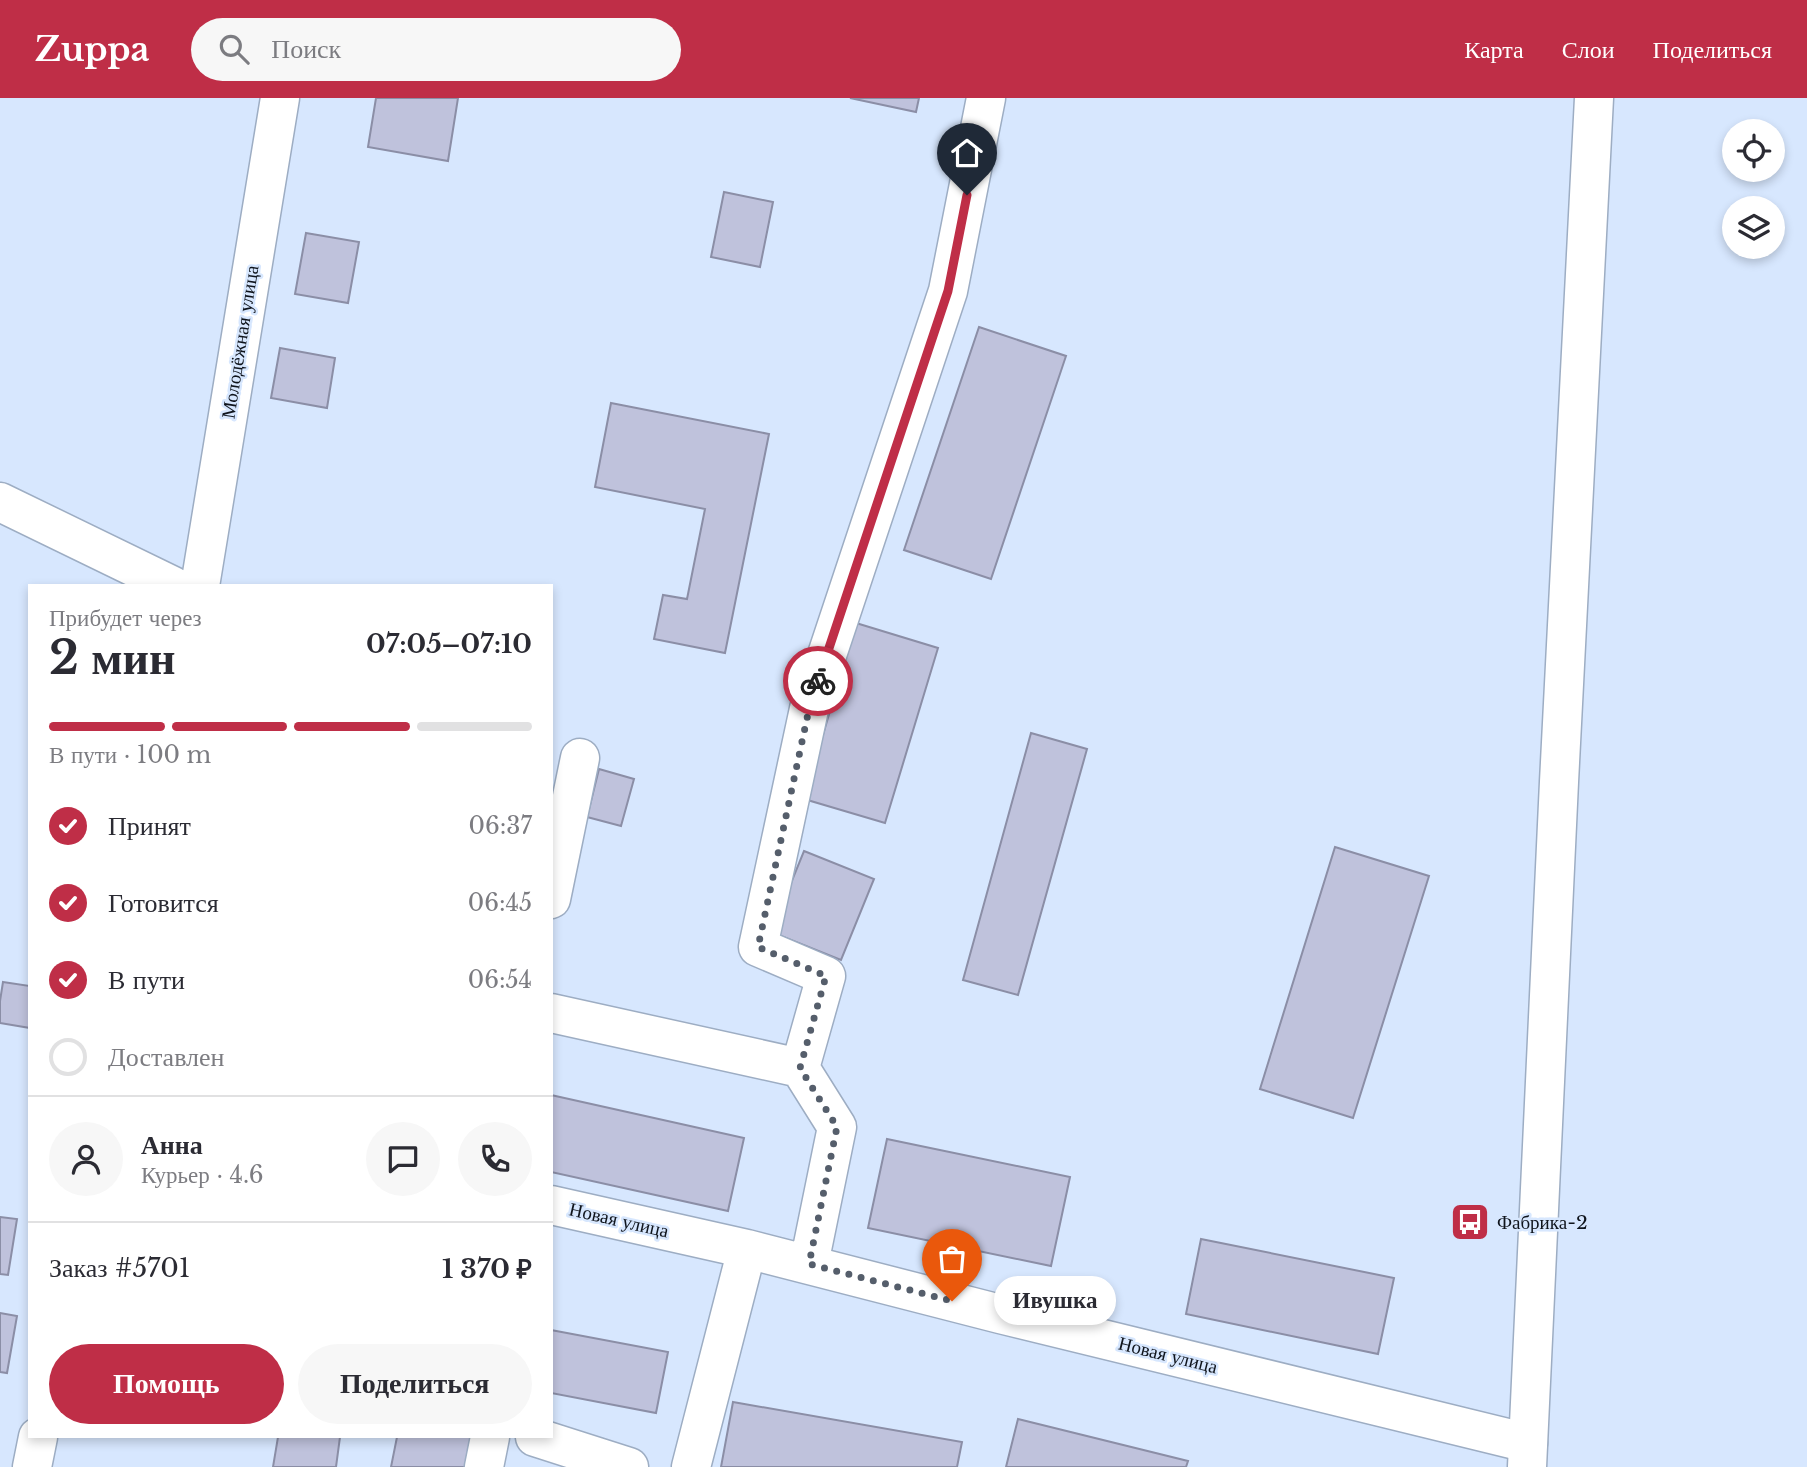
<!DOCTYPE html>
<html lang="ru">
<head>
<meta charset="utf-8">
<style>
  :root { --surface:#fff; --page:#f7f7f7; --text:#2b2b33; --muted:#7c7c81; --line:#e1e1e2; --accent:#bf2e47 }
  body { margin:0; font-family:"Libre Baskerville",serif; background:var(--page); color:var(--text); height:100vh; display:flex; flex-direction:column; font-size:26px; white-space:nowrap }
  * { box-sizing:border-box; margin:0 }
  p { font-size:23px; color:var(--muted) }
  .icon { flex:none; width:38px; height:38px; fill:none; stroke:currentColor; stroke-width:2; stroke-linecap:round; stroke-linejoin:round }
  .map { position:relative; flex:1; overflow:hidden }
  .side { position:absolute; left:28px; top:486px; width:525px; height:854px; display:flex; flex-direction:column; background:var(--surface); border-radius:0px; box-shadow:0 4px 10px #0003 }
  .side>* { flex:none }
  .tools { position:absolute; left:1722px; top:21px; display:grid; gap:14px }
  .tools a { display:grid; place-items:center; width:63px; height:63px; border-radius:50%; background:var(--surface); box-shadow:0 4px 10px #0003; font-size:35px }
  .pin { position:absolute; display:grid; place-items:center; width:60px; height:60px; color:#fff; margin:-72px -30px; border-radius:50% 50% 50% 0; rotate:-45deg; box-shadow:0 0 7px #0007 }
  .pin .icon { rotate:45deg }
  .courier { position:absolute; display:grid; place-items:center; width:70px; height:70px; margin:-35px; border:5px solid #bf2e47; border-radius:50%; background:#fff; color:#222; box-shadow:0 2px 9px #0007 }
  .bubble { position:absolute; height:49px; border-radius:24px; background:var(--surface); box-shadow:0 4px 10px #0003; font-size:23px; font-weight:700; line-height:49px; text-align:center }
  .overview em { font-style:normal; font-weight:700 }
  .overview div { display:flex; flex-direction:column-reverse }
  .overview { display:flex; align-items:center; justify-content:space-between; height:119px; padding:0 21px }
  h1 { font-size:46px; font-weight:700; line-height:52px }
  .bar { display:grid; grid-template-columns:repeat(4,1fr); gap:10px 7px; align-content:center; height:84px; padding:0 21px }
  .bar i { height:9px; border-radius:5px; background:var(--line) }
  .bar .current { background:var(--accent) }
  .bar p { grid-column:span 4 }
  .line { display:flex; align-items:center; gap:18px; padding:0 21px; border-top:2px solid var(--line) }
  .line div { flex:1 }
  .round { display:grid; place-items:center; flex:none; width:74px; height:74px; border-radius:37px; background:var(--page) }
  ol { padding:0 21px; list-style:none }
  li { display:flex; align-items:center; gap:21px; height:77px }
  li p { margin-inline-start:auto }
  li .icon { padding:7px; border-radius:50%; background:var(--accent); color:#fff; stroke-width:4 }
  li:last-child { color:var(--muted) }
  li i { width:38px; height:38px; border:4px solid var(--line); border-radius:50% }
  .primary-button { display:flex; gap:14px; margin-top:auto; padding:14px 21px }
  .primary-button a { flex:1; height:80px; border-radius:42px; background:var(--accent); color:#fff; font-size:28px; font-weight:700; line-height:80px; text-align:center }
  .primary-button a+a { background:var(--page); color:var(--text) }
  header { display:flex; align-items:center; gap:42px; box-sizing:border-box; height:98px; padding:0 35px; background:var(--accent); color:#fff }
  header strong { font-size:33px }
  nav { display:flex; gap:38px; margin-inline-start:auto; font-size:24px }
  .search { width:490px; height:63px; background:var(--page); display:flex; align-items:center; gap:18px; box-sizing:border-box; padding:0 24px; border-radius:38px; color:var(--muted); font-size:26px }
  .map>svg:first-child { display:block }
</style>
</head>
<body>
<header>
<strong>Zuppa</strong>
<div class="search"><svg class="icon" aria-label="search" viewBox="0 0 24 24"><circle cx="10" cy="10" r="6"/><path d="M15 15l6 6"/></svg>Поиск</div>
<nav><a>Карта</a><a>Слои</a><a>Поделиться</a></nav>
</header>
<div class="map">
<svg width="1807" height="1369" viewBox="0 0 1807 1369">
  <rect width="100%" height="100%" fill="#d7e7fe"/>
  <path fill="#bfc2dc" stroke="#8b8ea6" stroke-width="2" d="M376 0H458L448 63 368 49Z
    M850 0H919L916 14Z
    M724 94 773 104 760 169 711 159Z
    M306 135 359 144 348 205 295 196Z
    M979 229 1066 258 991 481 904 452Z
    M280 250 335 260 327 310 271 300Z
    M611 305 769 336 725 555 654 541 663 497 687 501 705 411 595 389Z
    M856 525 938 550 885 725 804 701Z
    M1031 635 1087 651 1018 897 963 882Z
    M599 671 634 681 621 728 587 719Z
    M1335 749 1429 778 1353 1020 1260 991Z
    M804 753 874 781 841 862 771 834Z
    M3 884 30 888V930L0 925V903Z
    M551 997 744 1040 728 1113 551 1074Z
    M887 1041 1070 1079 1051 1168 868 1130Z
    M0 1119 17 1121 8 1177 0 1176Z
    M1201 1141 1394 1180 1378 1256 1186 1216Z
    M0 1215 17 1218 7 1275 0 1274Z
    M551 1232 668 1254 656 1315 551 1295Z
    M733 1304 962 1344 957 1369H721Z
    M1018 1321 1188 1363 1186 1369H1006Z
    M278 1339H340L336 1369H273Z
    M397 1339H476L470 1369H391Z"/>
  <g fill="none" stroke-linecap="round" stroke-linejoin="round">
    <g stroke="#9dadc3" stroke-width="41">
      <path id="minor" d="M0 404 173 488
        M200 488 280 0
        M551 801 580 660
        M551 915 800 970
        M551 1107 747 1151 1000 1216 1528 1345
        M809 1166 837 1029 800 970 826 878 758 849 809 611 948 193 986 0
        M535 1339 629 1369
        M32 1369 38 1339
        M484 1369 490 1339
        M691 1369 747 1151"/>
    </g>
    <g stroke="#9dadc3" stroke-width="41">
      <path id="major" d="M1527 1369 1559 684 1594 0"/>
    </g>
    <use href="#minor" stroke="#fff" stroke-width="38"/>
    <use href="#major" stroke="#fff" stroke-width="38"/>
  </g>
  <g fill="none" stroke-linecap="round" stroke-linejoin="round">
    <path stroke="#555e6b" stroke-width="7" stroke-dasharray="0 12.6" d="M818 583 809 611 758 849 826 878 800 970 837 1029 809 1166 952 1203"/>
    <path stroke="#bf2e47" stroke-width="9" d="M818 583 948 193 967 97"/>
  </g>
  <defs>
    <g id="bus-square" transform="scale(2.0125)"><rect x="-9" y="-9" width="18" height="18" rx="4" fill="#bf2e47" stroke="#d7e7fe"/><path d="M-5-6H5V4H4V6H2V4H-2V6H-4V4H-5ZM-3.5-4V0h7V-4ZM-3.5 1.2v1.5H-2V1.2ZM2 1.2v1.5H3.5V1.2Z" fill="#fff"/></g>
  </defs>
  <g fill-rule="evenodd">
    <use href="#bus-square" x="1470" y="1124"/>
  </g>
  <g text-anchor="middle" dominant-baseline="central" stroke-width="5" stroke-linejoin="round" paint-order="stroke">
    <g font-size="19" fill="#0f141c" stroke="#d7e7fe">
      <text transform="translate(240 244) rotate(-81)">Молодёжная улица</text>
      <text transform="translate(619 1122) rotate(13)">Новая улица</text>
      <text transform="translate(1168 1257) rotate(14)">Новая улица</text>
    </g>
    <g font-size="19" fill="#0f141c" stroke="#d7e7fe" text-anchor="start">
      <text x="1497" y="1124">Фабрика-2</text>
    </g>
  </g>
</svg>
<div class="tools">
<a><svg class="icon" aria-label="locate" viewBox="0 0 24 24"><circle cx="12" cy="12" r="6"/><path d="M12 2v4M12 18v4M2 12h4M18 12h4"/></svg></a>
<a><svg class="icon" aria-label="layers" viewBox="0 0 24 24"><path d="M12 4l9 5-9 5-9-5zM3 14l9 5 9-5"/></svg></a>
</div>
<div class="pin" style="left:952px;top:1203px;background:#ea580c"><svg class="icon" aria-label="bag" viewBox="0 0 24 24"><path d="M5 8h14l-1 12H6zM9 8a3 3 0 0 1 6 0"/></svg></div>
<div class="pin" style="left:967px;top:97px;background:#1f2937"><svg class="icon" aria-label="home" viewBox="0 0 24 24"><path d="M3 11l9-7 9 7M6 9v11h12V9"/></svg></div>
<div class="courier" style="left:818px;top:583px"><svg class="icon" aria-label="bike" viewBox="0 0 24 24"><circle cx="6" cy="16" r="4"/><circle cx="18" cy="16" r="4"/><path d="M6 16l4-8h5l3 8M10 8l3 8H6M13 5h3"/></svg></div>
<div class="bubble" style="left:994px;top:1178px;width:122px">Ивушка</div>
<section class="side">
<div class="overview"><div><h1>2 мин</h1><p>Прибудет через</p></div><em>07:05–07:10</em></div>
<div class="bar"><i class="current"></i><i class="current"></i><i class="current"></i><i></i><p>В пути · 100 m</p></div>
<ol>
<li><svg class="icon" aria-label="check" viewBox="0 0 24 24"><path d="M5 12l5 5 9-10"/></svg>Принят<p>06:37</p></li>
<li><svg class="icon" aria-label="check" viewBox="0 0 24 24"><path d="M5 12l5 5 9-10"/></svg>Готовится<p>06:45</p></li>
<li><svg class="icon" aria-label="check" viewBox="0 0 24 24"><path d="M5 12l5 5 9-10"/></svg>В пути<p>06:54</p></li>
<li><i></i>Доставлен</li>
</ol>
<div class="line" style="height:126px"><a class="round"><svg class="icon" aria-label="person" viewBox="0 0 24 24"><circle cx="12" cy="8" r="4"/><path d="M4 21q1-7 8-7t8 7"/></svg></a><div><b>Анна</b><p>Курьер · 4.6</p></div><a class="round"><svg class="icon" aria-label="chat" viewBox="0 0 24 24"><path d="M4 5h16v11H9l-5 4z"/></svg></a><a class="round"><svg class="icon" aria-label="phone" viewBox="0 0 24 24"><path d="M5 4h4l2 5-3 2q2 4 5 5l2-3 5 2v4C11 20 4 13 5 4z"/></svg></a></div>
<div class="line" style="height:91px"><div>Заказ #5701</div><b>1 370 ₽</b></div>
<div class="primary-button"><a>Помощь</a><a>Поделиться</a></div>
</section>
</div>
</body>
</html>
